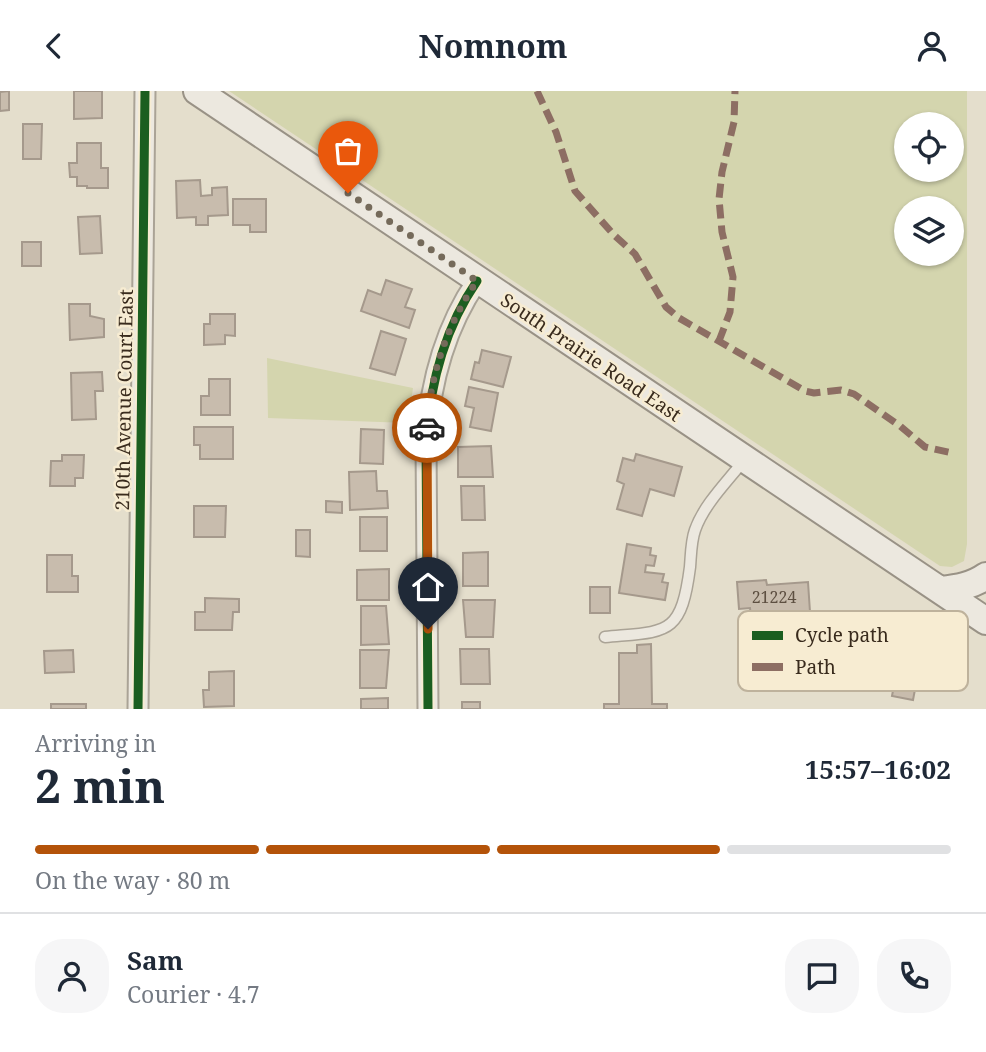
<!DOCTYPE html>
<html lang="en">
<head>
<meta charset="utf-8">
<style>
  :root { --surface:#fff; --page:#f6f6f7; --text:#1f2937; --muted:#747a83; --line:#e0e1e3; --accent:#b45309 }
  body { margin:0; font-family:"Noto Serif",serif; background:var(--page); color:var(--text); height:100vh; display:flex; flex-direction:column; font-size:26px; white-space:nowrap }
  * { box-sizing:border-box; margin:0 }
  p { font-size:23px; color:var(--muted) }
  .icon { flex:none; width:38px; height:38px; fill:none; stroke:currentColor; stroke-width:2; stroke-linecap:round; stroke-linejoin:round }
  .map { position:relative; height:618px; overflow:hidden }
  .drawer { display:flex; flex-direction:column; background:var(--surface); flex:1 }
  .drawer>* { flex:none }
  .tools { position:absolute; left:894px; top:21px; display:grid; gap:14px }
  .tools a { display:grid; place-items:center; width:70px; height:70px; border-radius:50%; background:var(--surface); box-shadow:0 2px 5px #0004; font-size:35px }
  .pin { position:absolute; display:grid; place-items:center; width:60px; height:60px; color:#fff; margin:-72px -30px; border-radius:50% 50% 50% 0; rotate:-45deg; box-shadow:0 0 7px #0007 }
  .pin .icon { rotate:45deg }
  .courier { position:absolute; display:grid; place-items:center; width:70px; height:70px; margin:-35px; border:5px solid #b45309; border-radius:50%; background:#fff; color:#222; box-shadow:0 2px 9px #0007 }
  .head em { font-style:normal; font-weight:700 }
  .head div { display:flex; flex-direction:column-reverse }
  .head { display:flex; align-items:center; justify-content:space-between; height:119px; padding:0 35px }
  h1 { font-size:46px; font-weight:700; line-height:52px }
  .bar { display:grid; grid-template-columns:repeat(4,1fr); gap:10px 7px; align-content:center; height:84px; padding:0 35px }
  .bar i { height:9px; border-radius:5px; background:var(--line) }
  .bar .active { background:var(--accent) }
  .bar p { grid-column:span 4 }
  .line { display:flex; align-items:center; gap:18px; padding:0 35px; border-top:2px solid var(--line) }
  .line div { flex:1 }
  .round { display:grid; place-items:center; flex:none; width:74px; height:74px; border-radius:28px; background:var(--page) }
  header { display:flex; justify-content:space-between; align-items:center; height:91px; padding:0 35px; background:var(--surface); font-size:32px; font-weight:700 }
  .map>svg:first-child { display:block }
</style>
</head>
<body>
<header><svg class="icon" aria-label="back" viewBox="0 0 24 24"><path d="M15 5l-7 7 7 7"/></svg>Nomnom<svg class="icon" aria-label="person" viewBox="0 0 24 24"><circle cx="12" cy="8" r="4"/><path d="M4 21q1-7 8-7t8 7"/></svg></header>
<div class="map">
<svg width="986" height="618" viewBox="0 0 986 618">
  <rect width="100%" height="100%" fill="#e4decc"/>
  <path fill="#d4d5ae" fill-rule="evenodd" d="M229 0H967V453L964 470 952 476 940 475ZM906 33H952V79H906ZM906 117H952V163H906Z
    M267 267 413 297 408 332 268 327Z"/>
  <path fill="#c8bcad" stroke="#a5998c" stroke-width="2" d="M9 0V19L0 20V1Z
    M74 0H102V27L74 28Z
    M23 33H42L41 68H23Z
    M77 52H101V77H108V97H87V95H77V86H70L69 72H77Z
    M200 89 201 105 212 104V97L227 96 228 124 208 125V134H196V126L177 127 176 90Z
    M233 108H266V141H250V134H233Z
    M100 125 102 162 80 163 78 126Z
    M22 151H41V175H22Z
    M386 189 412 198 405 216 415 219 409 237 361 220 368 199 381 204Z
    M69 213H90V225L104 228V246L70 249Z
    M210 223H235V245L225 244V253L204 254V233H210Z
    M381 240 406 248 395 284 370 277Z
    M482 259 511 266 503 296 471 288 475 271 479 272Z
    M102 281 103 300H95L96 328 72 329 71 282Z
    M209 288H230V324H201V305H209Z
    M469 296 498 302 491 340 470 336 474 317 465 315Z
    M194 336H233V368H200V354H194Z
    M361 338 384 339 383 373 360 372Z
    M491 355 493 386H458V356Z
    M636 363 682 376 674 405 650 398 642 425 617 418 624 393 617 390 623 367 634 370Z
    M62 364H84L83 387H75V395H50L51 370H62Z
    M376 380 377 400H387L388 417 350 419 349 381Z
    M461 395H484L485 429H462Z
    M326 410 342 411V422L326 421Z
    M194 415H226L225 446H194Z
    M360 426H387V460H360Z
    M296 439H310V466L296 465Z
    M627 453 651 457 650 464 656 465 654 475 646 474 645 481 664 483 662 491 668 492 665 509 619 502Z
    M488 461V495H463V462Z
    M47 464H72V485H78V501H47Z
    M389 478V509H357V479Z
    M766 489 767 494 808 491 810 521 751 526 750 517 739 518 737 491Z
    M590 496H610V522H590Z
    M205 507 239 508V521H233L232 539H195V521H205Z
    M463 509H495L493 546H466Z
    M361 515H386L389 553 361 554Z
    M651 553 652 613H667V618H604V613H619V562H637V554Z
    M460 558H489L490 593H461Z
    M73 559 74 581 45 582 44 560Z
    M360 559H389L386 597H360Z
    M234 580V615L204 616 203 599H209V581Z
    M896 583 917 588 913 609 892 605Z
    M388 607V618H361V608Z
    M462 611H480V618H462Z
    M51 613H86V618H51Z"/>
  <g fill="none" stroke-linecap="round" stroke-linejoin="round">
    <g stroke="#aaa396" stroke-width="13">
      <path id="lane" d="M605 546C667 540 681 546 690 476 691 464 691 450 695 439 704 413 728 390 745 368"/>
    </g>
    <g stroke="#aaa396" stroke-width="23">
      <path id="street" d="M138 618 145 0
        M428 618 426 351C430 293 444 238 477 190"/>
    </g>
    <g stroke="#999286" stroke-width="30">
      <path id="secondary" d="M197 0 986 530
        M941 499C957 497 972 495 986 485"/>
    </g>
    <use href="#lane" stroke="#ece8df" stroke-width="10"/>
    <use href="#street" stroke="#ece8df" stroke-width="19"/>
    <use href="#secondary" stroke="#ece8df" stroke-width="26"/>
    <path stroke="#8d6e63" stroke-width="7" stroke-dasharray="14 7" stroke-linecap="butt" d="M537 0 556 41 575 100 614 144 635 163 666 216 679 227 805 300 814 302 841 299 854 303 900 335 925 356 952 362
      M719 250 730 221 733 186 722 141 719 108 722 81 734 31 735 0"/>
    <g stroke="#f7ecd2" stroke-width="13">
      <path id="cycleway" d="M138 618 145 0
        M428 618 426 351C430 293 444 238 477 190"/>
    </g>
    <use href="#cycleway" stroke="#1b5e20" stroke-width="9"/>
  </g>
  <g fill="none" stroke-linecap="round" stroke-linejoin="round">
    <path stroke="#756a5a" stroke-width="7" stroke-dasharray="0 12.6" d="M348 102 477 190C447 233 430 284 427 337"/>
    <path stroke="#b45309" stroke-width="9" d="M427 337 428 538"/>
  </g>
  <g text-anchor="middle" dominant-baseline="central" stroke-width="5" stroke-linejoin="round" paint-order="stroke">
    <g font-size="16" fill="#5d4f41">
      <text x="774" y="506">21224</text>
    </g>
    <g font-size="19" fill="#392b1d" stroke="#f7ecd2">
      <text transform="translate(591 266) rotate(34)">South Prairie Road East</text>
      <text transform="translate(124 309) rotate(-89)">210th Avenue Court East</text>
    </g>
  </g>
  <rect x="738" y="520" width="230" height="80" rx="10" fill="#f7ecd2" stroke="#beb29c" stroke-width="2"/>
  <rect x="752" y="540" width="31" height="9" fill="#1b5e20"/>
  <rect x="752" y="572" width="31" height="8" fill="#8d6e63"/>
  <g font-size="19" fill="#392b1d">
    <text x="795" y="551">Cycle path</text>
    <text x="795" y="583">Path</text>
  </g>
</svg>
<div class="tools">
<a><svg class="icon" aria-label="locate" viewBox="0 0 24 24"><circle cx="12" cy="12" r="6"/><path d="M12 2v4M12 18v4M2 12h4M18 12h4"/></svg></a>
<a><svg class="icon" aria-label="layers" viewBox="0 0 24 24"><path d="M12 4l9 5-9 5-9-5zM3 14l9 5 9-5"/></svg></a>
</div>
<div class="pin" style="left:348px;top:102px;background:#ea580c"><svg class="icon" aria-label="bag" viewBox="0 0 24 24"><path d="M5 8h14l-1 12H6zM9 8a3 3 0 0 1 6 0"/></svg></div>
<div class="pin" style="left:428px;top:538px;background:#1f2937"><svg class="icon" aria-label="home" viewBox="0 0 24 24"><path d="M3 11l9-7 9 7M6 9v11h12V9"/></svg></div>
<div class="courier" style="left:427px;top:337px"><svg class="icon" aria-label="car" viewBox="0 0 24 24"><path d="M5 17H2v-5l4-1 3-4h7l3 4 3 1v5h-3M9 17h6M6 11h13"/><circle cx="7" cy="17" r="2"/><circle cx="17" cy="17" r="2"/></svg></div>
</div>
<section class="drawer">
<div class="head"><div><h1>2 min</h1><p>Arriving in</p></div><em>15:57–16:02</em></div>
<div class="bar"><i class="active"></i><i class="active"></i><i class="active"></i><i></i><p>On the way · 80 m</p></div>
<div class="line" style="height:126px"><a class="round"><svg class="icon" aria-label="person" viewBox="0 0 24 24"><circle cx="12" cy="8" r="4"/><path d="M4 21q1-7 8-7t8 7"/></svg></a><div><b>Sam</b><p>Courier · 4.7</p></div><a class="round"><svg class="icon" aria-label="chat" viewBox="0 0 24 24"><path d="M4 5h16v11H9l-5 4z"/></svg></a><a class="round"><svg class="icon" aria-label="phone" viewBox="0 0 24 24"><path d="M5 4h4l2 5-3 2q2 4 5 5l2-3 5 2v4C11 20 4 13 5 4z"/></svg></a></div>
</section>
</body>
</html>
